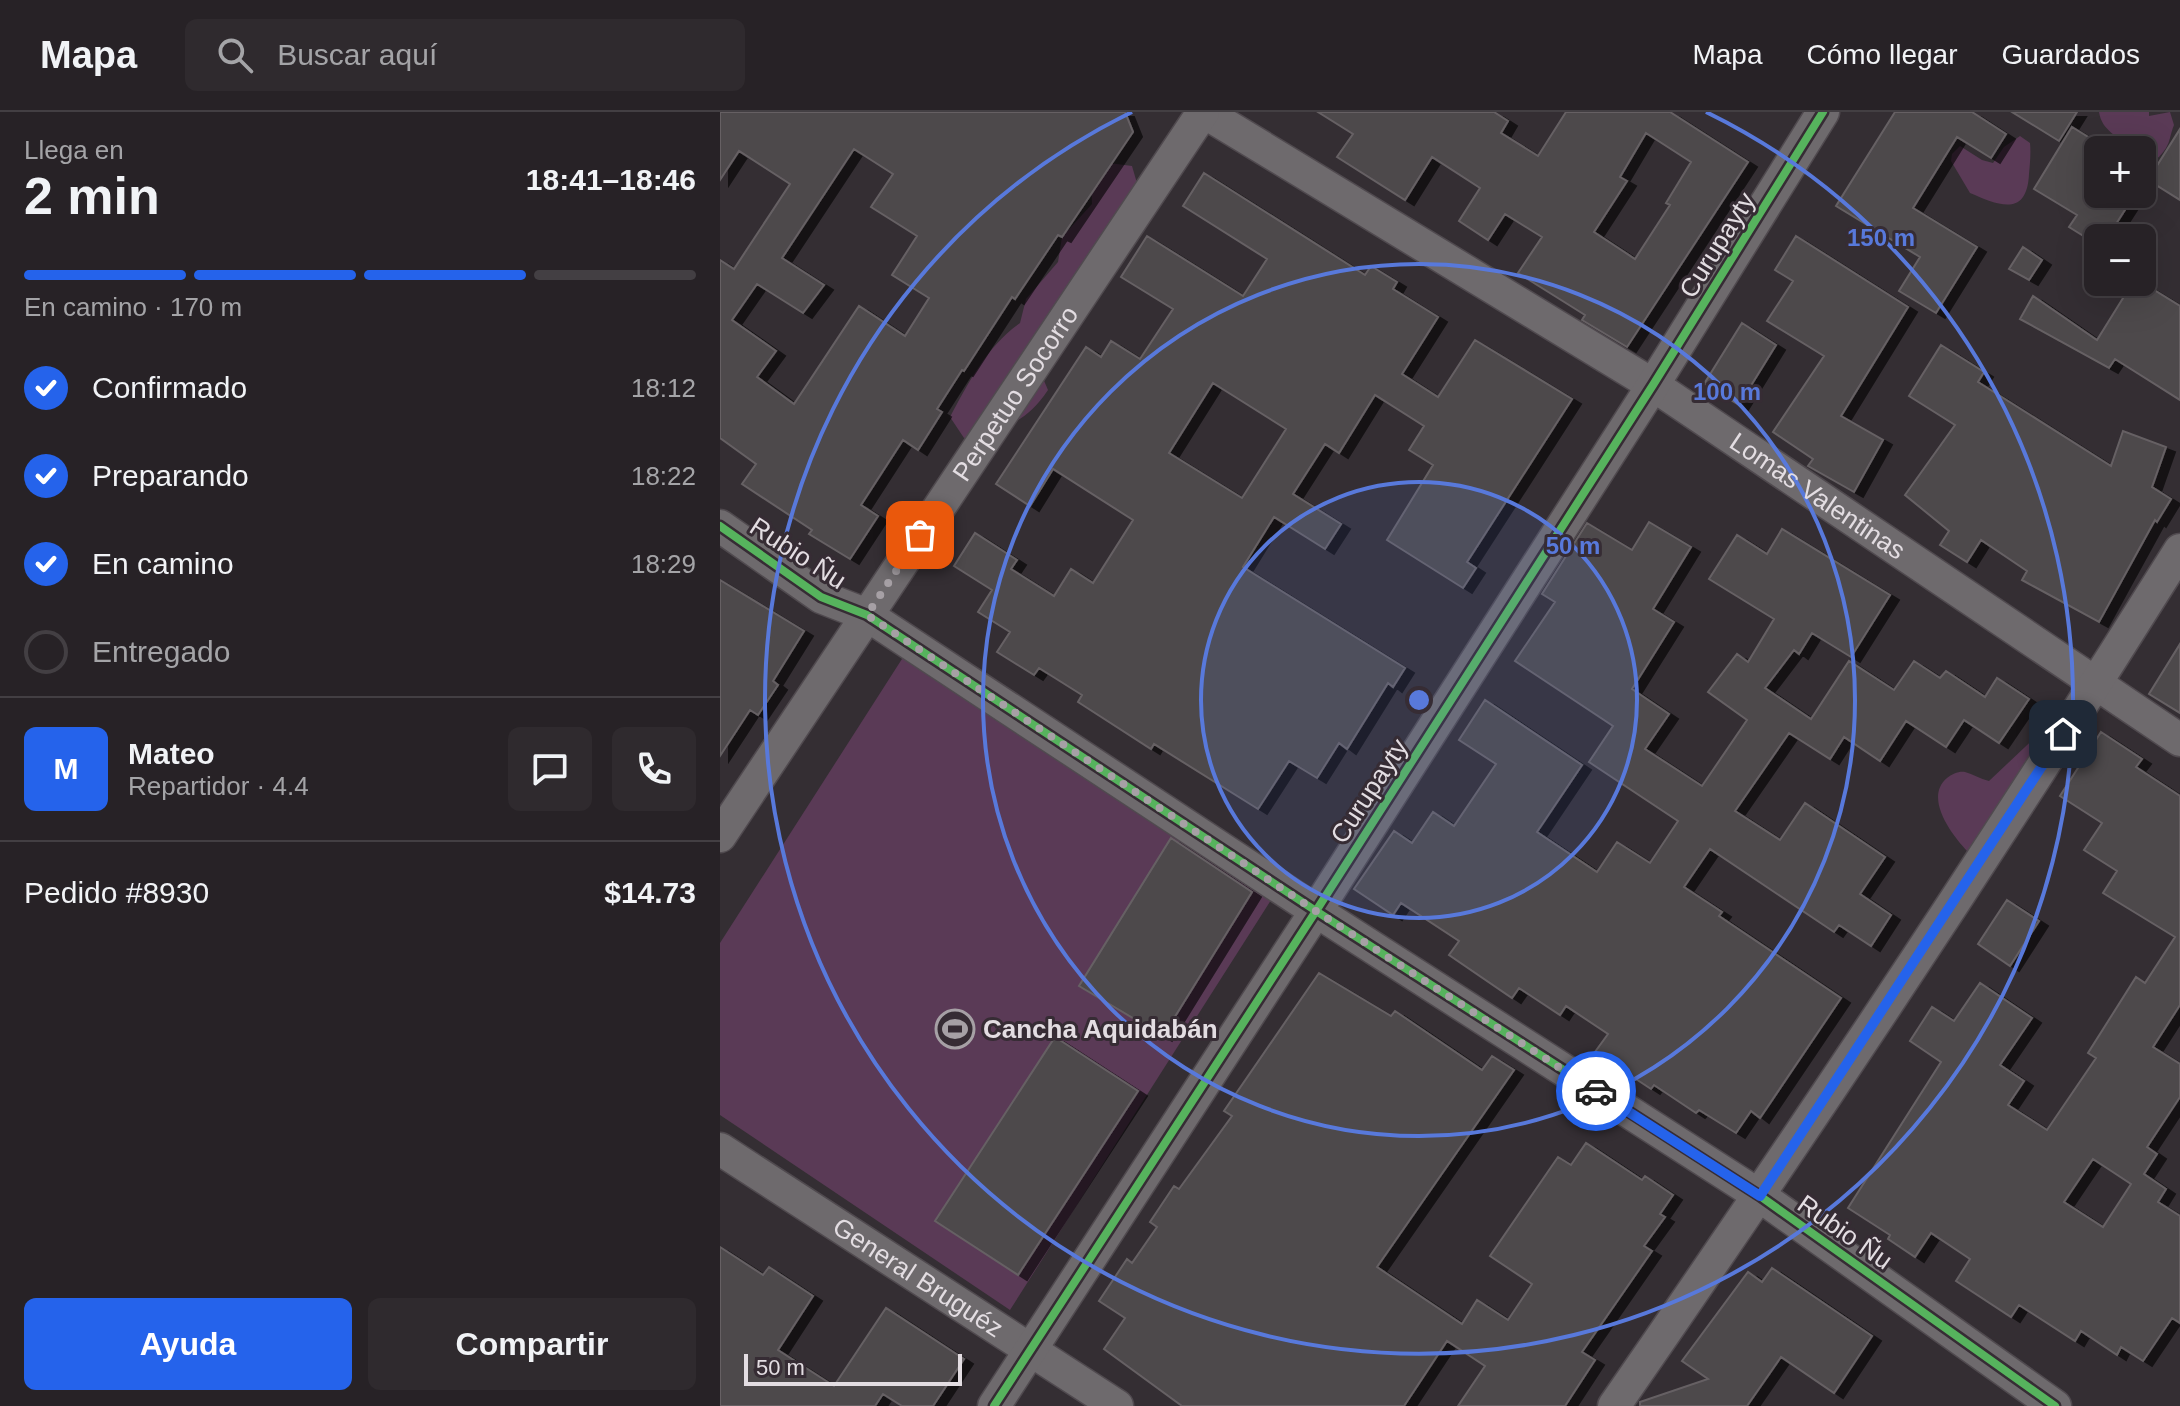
<!DOCTYPE html>
<html lang="es">
<head>
<meta charset="utf-8">
<style>
  :root { --surface:#272226; --page:#2f2a2e; --text:#f1f3f6; --muted:#a4a4a7; --line:#433f43; --accent:#2563eb }
  body { margin:0; font-family:Arial,sans-serif; background:var(--page); color:var(--text); height:100vh; display:flex; flex-direction:column; font-size:30px; white-space:nowrap }
  * { box-sizing:border-box; margin:0 }
  p { font-size:26px; color:var(--muted) }
  .icon { flex:none; width:44px; height:44px; fill:none; stroke:currentColor; stroke-width:2; stroke-linecap:round; stroke-linejoin:round }
  .map { position:relative; flex:1; overflow:hidden }
  .side { display:flex; flex-direction:column; background:var(--surface); width:720px }
  .side>* { flex:none }
  .controls { position:absolute; left:1364px; top:24px; display:grid; gap:16px }
  .controls a { display:grid; place-items:center; width:72px; height:72px; border-radius:12px; background:var(--surface); box-shadow:0 8px 32px #0002,0 0 0 2px var(--line); font-size:40px }
  .scale { position:absolute; left:24px; bottom:20px; width:218px; box-sizing:border-box; padding-left:8px; border:4px solid #e3dde2; border-top:0; font-size:22px; line-height:28px; white-space:nowrap; color:#e3dde2; -webkit-text-stroke:6px #362c34; paint-order:stroke }
  .pin { position:absolute; display:grid; place-items:center; width:68px; height:68px; color:#fff; margin:-34px; border-radius:16px; box-shadow:0 4px 12px #0006 }
  .courier { position:absolute; display:grid; place-items:center; width:80px; height:80px; margin:-40px; border:6px solid #2563eb; border-radius:50%; background:#fff; color:#222; box-shadow:0 2px 10px #0007 }
  .overview em { font-style:normal; font-weight:700 }
  .overview div { display:flex; flex-direction:column-reverse }
  .overview { display:flex; align-items:center; justify-content:space-between; height:136px; padding:0 24px }
  h1 { font-size:52px; font-weight:700; line-height:60px }
  .bar { display:grid; grid-template-columns:repeat(4,1fr); gap:12px 8px; align-content:center; height:96px; padding:0 24px }
  .bar i { height:10px; border-radius:6px; background:var(--line) }
  .bar .active { background:var(--accent) }
  .bar p { grid-column:span 4 }
  .line { display:flex; align-items:center; gap:20px; padding:0 24px; border-top:2px solid var(--line) }
  .line div { flex:1 }
  .round { display:grid; place-items:center; flex:none; width:84px; height:84px; border-radius:12px; background:var(--page) }
  ol { padding:0 24px; list-style:none }
  li { display:flex; align-items:center; gap:24px; height:88px }
  li p { margin-inline-start:auto }
  li .icon { padding:8px; border-radius:50%; background:var(--accent); color:#fff; stroke-width:4 }
  li:last-child { color:var(--muted) }
  li i { width:44px; height:44px; border:4px solid var(--line); border-radius:50% }
  .button { display:flex; gap:16px; margin-top:auto; padding:16px 24px }
  .button a { flex:1; height:92px; border-radius:12px; background:var(--accent); color:#fff; font-size:32px; font-weight:700; line-height:92px; text-align:center }
  .button a+a { background:var(--page); color:var(--text) }
  header { display:flex; align-items:center; gap:48px; box-sizing:border-box; height:112px; padding:0 40px; background:var(--surface); border-bottom:2px solid var(--line) }
  header strong { font-size:38px }
  nav { display:flex; gap:44px; margin-inline-start:auto; font-size:28px }
  .search { width:560px; height:72px; background:var(--page); display:flex; align-items:center; gap:20px; box-sizing:border-box; padding:0 28px; border-radius:12px; color:var(--muted); font-size:30px }
  main { display:flex; flex:1; min-height:0 }
  .map>svg:first-child { display:block }
</style>
</head>
<body>
<header>
<strong>Mapa</strong>
<div class="search"><svg class="icon" aria-label="search" viewBox="0 0 24 24"><circle cx="10" cy="10" r="6"/><path d="M15 15l6 6"/></svg>Buscar aquí</div>
<nav><a>Mapa</a><a>Cómo llegar</a><a>Guardados</a></nav>
</header>
<main>
<section class="side">
<div class="overview"><div><h1>2 min</h1><p>Llega en</p></div><em>18:41–18:46</em></div>
<div class="bar"><i class="active"></i><i class="active"></i><i class="active"></i><i></i><p>En camino · 170 m</p></div>
<ol>
<li><svg class="icon" aria-label="check" viewBox="0 0 24 24"><path d="M5 12l5 5 9-10"/></svg>Confirmado<p>18:12</p></li>
<li><svg class="icon" aria-label="check" viewBox="0 0 24 24"><path d="M5 12l5 5 9-10"/></svg>Preparando<p>18:22</p></li>
<li><svg class="icon" aria-label="check" viewBox="0 0 24 24"><path d="M5 12l5 5 9-10"/></svg>En camino<p>18:29</p></li>
<li><i></i>Entregado</li>
</ol>
<div class="line" style="height:144px"><b class="round" style="background:var(--accent);color:#fff">M</b><div><b>Mateo</b><p>Repartidor · 4.4</p></div><a class="round"><svg class="icon" aria-label="chat" viewBox="0 0 24 24"><path d="M4 5h16v11H9l-5 4z"/></svg></a><a class="round"><svg class="icon" aria-label="phone" viewBox="0 0 24 24"><path d="M5 4h4l2 5-3 2q2 4 5 5l2-3 5 2v4C11 20 4 13 5 4z"/></svg></a></div>
<div class="line" style="height:104px"><div>Pedido #8930</div><b>$14.73</b></div>
<div class="button"><a>Ayuda</a><a>Compartir</a></div>
</section>
<div class="map">
<svg width="1460" height="1294" viewBox="0 0 1460 1294">
  <defs>
    <filter id="shadow"><feDropShadow dx="9" dy="5" stdDeviation="0" flood-color="#0009"/></filter>
  </defs>
  <rect width="100%" height="100%" fill="#342e33"/>
  <path fill="#5a3a56" d="M1379 0H1429V4L1450 0 1454 13C1452 18 1451 22 1450 26 1447 40 1434 51 1422 56V38H1406C1399 22 1382 20 1379 0Z
    M1300 24 1310 31C1311 41 1310 51 1309 62 1307 106 1278 93 1250 81L1231 49 1232 42 1240 34 1262 48 1273 51 1284 35Z
    M389 51 412 54 419 78 319 257 328 278C304 314 284 314 244 326L230 305C248 271 268 233 300 211L306 187 338 150 342 125 372 92 371 66Z
    M189 536 558 777 290 1198 0 1003V831Z
    M1323 618H1335L1250 742C1233 725 1203 686 1227 666 1232 662 1239 659 1245 660 1253 662 1260 667 1269 669Z"/>
  <path fill="#4d484c" stroke="#666164" stroke-width="2" fill-rule="evenodd" filter="url(#shadow)" d="M0 0H405L413 20 342 125 338 123 295 187 292 185 244 259 242 258 217 297 222 300 198 338 183 328 141 393 158 404 130 447 89 422 92 418 22 372 36 352 0 326V148L14 157 70 72 19 39 0 68ZM134 37 173 62 151 95 197 124 172 163 209 186 185 224 139 194 74 292 37 265 56 239 12 208 37 172 83 201 104 173 62 146Z
    M598 0H774L788 9 781 21 818 44 846 0H950L1028 50 907 235 862 208 865 203 798 161 822 125 785 102 768 128 739 109 760 76 712 45 685 88 617 45 633 22ZM926 21 971 50 946 91 950 93 915 147 874 120 907 69 900 65Z
    M1175 0H1252L1286 22 1271 46 1237 25 1193 96 1257 135 1216 201 1179 179 1200 145 1116 94Z
    M1292 0H1357L1339 29Z
    M1352 15 1378 31V82H1397L1410 90 1387 126H1378V133L1349 115 1357 103 1314 77Z
    M1460 17V88L1428 68Z
    M484 61 645 163 651 154 677 170 673 177 718 205 682 262 718 285 755 228 852 287 747 450 756 456 743 476 667 428 713 353 689 338 704 314 655 283 619 341 605 332 573 382 621 412 605 437 554 405 523 455 685 556 673 575 668 571 627 637 619 631 597 666 569 649 538 697 434 632 431 637 358 590 362 583 319 556 314 563 277 540 290 520 258 500 272 478 234 454 255 421 297 448 291 457 334 484 351 457 373 471 413 408 333 357 310 394 276 372 366 235 381 245 391 229 420 247 453 197 401 165 427 124 523 184 547 147 463 94ZM493 271 566 317 522 386 449 341Z
    M1076 124 1188 195 1121 304 1163 328 1134 380 1088 354 1093 347 1053 320 1104 244 1047 209 1073 169 1055 158Z
    M1303 135 1322 148 1309 168 1289 157Z
    M1413 170H1421L1460 194V288L1395 247 1389 256 1300 207 1313 184 1377 228Z
    M1022 211 1056 233 1019 293 984 272Z
    M1221 233 1264 260 1258 270 1391 354 1403 319 1446 335 1432 375 1451 387 1437 410 1435 408 1379 510 1302 468 1307 459 1261 428 1247 450 1220 433 1229 419 1185 383 1235 313 1189 284Z
    M929 410 971 435 933 497 954 510 912 577 949 602 925 637 982 674 1027 608 988 580 1017 542 1028 550 1054 507 989 467 1017 423 1047 442 1062 417 1170 483 1131 545 1092 521 1079 542 1074 538 1045 576 1091 607 1129 549 1174 578 1194 549 1220 566 1226 559 1265 585 1277 566 1309 587 1279 631 1244 608 1226 635 1186 609 1160 649 1124 625 1110 647 1069 621 1015 699 1060 728 1085 691 1165 745 1140 782 1171 803 1151 834 1119 813 1114 820 990 737 964 775 1002 800 999 804 1121 886 1040 1006 1031 999 1016 1021 979 998 976 1001 934 973 931 977 875 940 888 922 846 894 840 903 799 876 792 886 729 843 739 829 681 791 673 803 634 777 674 719 692 731 713 700 734 714 776 652 739 628 765 588 862 653 817 720 877 760 897 730 930 751 958 709 869 650 893 614 795 549 835 490 822 482 867 411 912 438Z
    M0 468 84 519 53 569 58 573 38 603 30 598 0 644Z
    M1460 532V601L1429 582Z
    M1381 620 1422 647 1416 655 1460 684V893L1433 935 1460 952V985L1427 1035 1437 1042 1424 1062 1446 1077 1438 1090 1460 1104V1211L1452 1206 1423 1249 1401 1235 1397 1243 1361 1219 1355 1229 1299 1193 1291 1205 1236 1169 1250 1147 1211 1121 1195 1145 1168 1127 1170 1123 1128 1096 1221 950 1190 929 1212 895 1234 909 1260 871 1312 906 1280 953 1304 969 1288 993 1327 1018 1376 946 1368 941 1416 865 1425 871 1455 825 1383 781 1397 759 1364 738 1382 711 1340 684ZM1373 1047 1411 1072 1383 1115 1344 1090Z
    M451 726 532 780 443 924 359 874Z
    M1287 788 1319 809 1290 854 1258 832Z
    M599 861 671 904 675 899 762 958 772 944 794 958 657 1155 742 1212 757 1188 788 1208 812 1172 770 1144 838 1045 851 1053 866 1031 922 1068 925 1064 953 1083 940 1102 945 1105 924 1134 932 1139 862 1240 875 1248 845 1294H738L765 1254 727 1229 684 1294H462L384 1237 405 1206 379 1189 407 1147 412 1151 437 1115 430 1110 454 1074 459 1077 512 1004 504 999Z
    M335 925 418 979 298 1163 215 1109Z
    M0 1135 43 1163 49 1155 93 1184 58 1238 114 1274 166 1196 244 1247 213 1294H182L163 1282 155 1294H0Z
    M1052 1156 1152 1224 1114 1281 1061 1245 1027 1294H920V1290L988 1267 962 1249 1028 1160 1042 1170Z"/>
  <g fill="none" stroke-linecap="round" stroke-linejoin="round">
    <g stroke="#504a4f" stroke-width="35">
      <g id="minor">
        <path id="s1" d="M484 0 933 273 1460 628"/>
        <path d="M0 414 101 485 147 503 596 799 1040 1084 1335 1294"/>
        <path id="s2" d="M0 724 483 0"/>
        <path id="s3" d="M0 1037 397 1294"/>
        <path d="M274 1294 596 799 933 273 1103 0"/>
        <path d="M894 1294C1089 1013 1278 728 1460 438"/>
      </g>
    </g>
    <use href="#minor" stroke="#6e6a6d" stroke-width="32"/>
    <g stroke="#362c34" stroke-width="13">
      <path id="cycleway" d="M0 414 101 485 147 503 596 799 1040 1084 1335 1294
        M274 1294 596 799 933 273 1103 0"/>
    </g>
    <use href="#cycleway" stroke="#56b35d" stroke-width="8"/>
  </g>
  <g fill="none" stroke-linecap="round" stroke-linejoin="round">
    <path stroke="#a6a0a5" stroke-width="8" stroke-dasharray="0 14.4" d="M200 423 147 503 596 799 876 979"/>
    <path stroke="#2563eb" stroke-width="10" d="M876 979 1040 1084 1343 622"/>
  </g>
  <circle cx="699" cy="588" r="218" fill="#5879db" fill-opacity=".12"/>
  <g fill="none" stroke="#5879db" stroke-width="4">
    <circle cx="699" cy="588" r="218"/>
    <circle cx="699" cy="588" r="436"/>
    <path d="M986 0A654 654 0 1 1 412 0"/>
  </g>
  <defs>
    <g id="stadium-ring" transform="scale(2)"><circle r="9.5" fill="#362c34" stroke="#a6a0a5" stroke-width="1.5"/><path d="M0-5a6.5 5 0 1 0 0 10a6.5 5 0 1 0 0-10ZM-3.5-1.8h7v3.6h-7Z" fill="#a6a0a5"/></g>
  </defs>
  <g fill-rule="evenodd">
    <use href="#stadium-ring" x="235" y="917"/>
  </g>
  <g text-anchor="middle" dominant-baseline="central" stroke-width="6" stroke-linejoin="round" paint-order="stroke">
    <g font-size="26" fill="#e3dde2" stroke="#362c34">
      <text transform="translate(997 133) rotate(-58)">Curupayty</text>
      <text stroke="none"><textPath href="#s2" startOffset="532">Perpetuo Socorro</textPath></text>
      <text stroke="none"><textPath href="#s1" startOffset="724">Lomas Valentinas</textPath></text>
      <text transform="translate(78 441) rotate(33)">Rubio Ñu</text>
      <text transform="translate(649 679) rotate(-57)">Curupayty</text>
      <text transform="translate(1125 1120) rotate(35)">Rubio Ñu</text>
      <text stroke="none"><textPath href="#s3" startOffset="236">General Bruguéz</textPath></text>
    </g>
    <g font-size="26" font-weight="bold" fill="#e3dde2" stroke="#362c34" text-anchor="start">
      <text x="263" y="917">Cancha Aquidabán</text>
    </g>
  </g>
  <circle cx="699" cy="588" r="12" fill="#5879db" stroke="#362c34" stroke-width="4"/>
  <g font-size="24" text-anchor="middle" font-weight="bold" fill="#5879db" stroke="#362c34" stroke-width="6" stroke-linejoin="round" paint-order="stroke">
    <text x="1161" y="134">150 m</text>
    <text x="1007" y="288">100 m</text>
    <text x="853" y="442">50 m</text>
  </g>
</svg>
<div class="controls">
<a>+</a>
<a>−</a>
</div>
<div class="scale">50 m</div>
<div class="pin" style="left:200px;top:423px;background:#ea580c"><svg class="icon" aria-label="bag" viewBox="0 0 24 24"><path d="M5 8h14l-1 12H6zM9 8a3 3 0 0 1 6 0"/></svg></div>
<div class="pin" style="left:1343px;top:622px;background:#1f2937"><svg class="icon" aria-label="home" viewBox="0 0 24 24"><path d="M3 11l9-7 9 7M6 9v11h12V9"/></svg></div>
<div class="courier" style="left:876px;top:979px"><svg class="icon" aria-label="car" viewBox="0 0 24 24"><path d="M5 17H2v-5l4-1 3-4h7l3 4 3 1v5h-3M9 17h6M6 11h13"/><circle cx="7" cy="17" r="2"/><circle cx="17" cy="17" r="2"/></svg></div>
</div>
</main>
</body>
</html>
